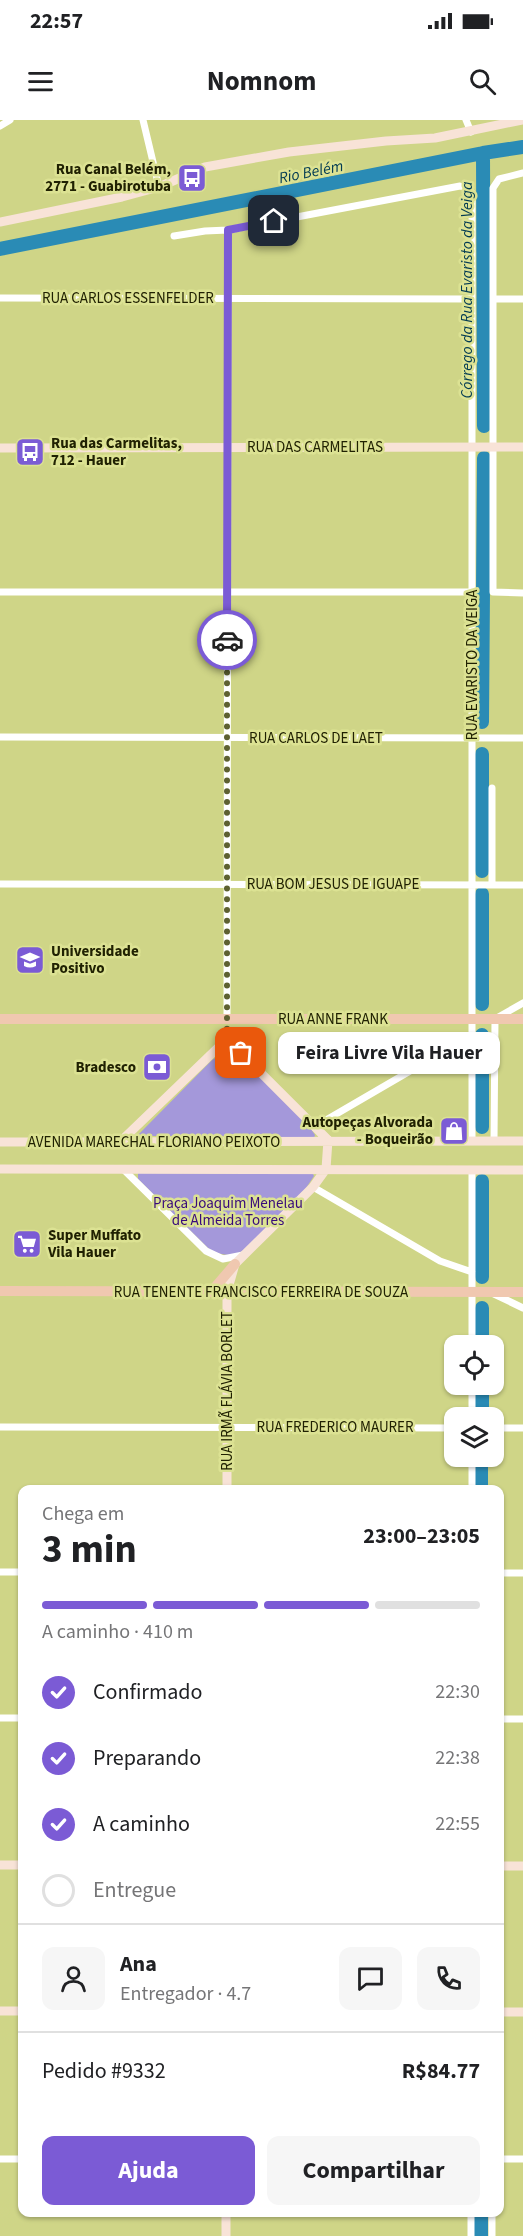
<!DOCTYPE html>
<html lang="pt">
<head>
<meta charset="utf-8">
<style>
  :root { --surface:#fff; --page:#f6f6f6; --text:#202124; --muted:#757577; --line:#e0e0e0; --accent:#7b5bd5 }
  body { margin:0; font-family:"Source Sans 3",sans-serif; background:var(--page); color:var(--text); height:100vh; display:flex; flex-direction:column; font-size:22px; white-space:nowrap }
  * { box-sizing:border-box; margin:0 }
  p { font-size:20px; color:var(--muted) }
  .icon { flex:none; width:33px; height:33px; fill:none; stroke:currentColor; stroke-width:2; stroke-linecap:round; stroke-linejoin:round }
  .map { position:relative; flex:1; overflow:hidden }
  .details { position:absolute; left:18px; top:1365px; width:486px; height:732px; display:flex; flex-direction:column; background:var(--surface); border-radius:12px; box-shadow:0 2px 4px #0004 }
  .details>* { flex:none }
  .fabs { position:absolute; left:444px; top:1215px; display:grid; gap:12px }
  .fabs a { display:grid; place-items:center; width:60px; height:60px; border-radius:12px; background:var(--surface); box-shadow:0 2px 4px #0004; font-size:30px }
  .pin { position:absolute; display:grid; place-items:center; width:51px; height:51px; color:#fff; margin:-26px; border-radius:12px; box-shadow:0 3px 9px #0006 }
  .courier { position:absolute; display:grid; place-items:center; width:60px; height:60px; margin:-30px; border:4px solid #7b5bd5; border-radius:50%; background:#fff; color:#222; box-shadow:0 2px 8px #0007 }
  .bubble { position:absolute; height:42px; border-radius:12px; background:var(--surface); box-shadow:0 2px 4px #0004; font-size:20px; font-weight:700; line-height:42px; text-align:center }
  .head em { font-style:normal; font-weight:700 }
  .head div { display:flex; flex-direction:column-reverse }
  .head { display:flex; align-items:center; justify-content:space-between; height:102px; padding:0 24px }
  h1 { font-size:39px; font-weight:700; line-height:45px }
  .bar { display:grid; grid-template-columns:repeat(4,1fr); gap:9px 6px; align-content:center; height:72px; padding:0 24px }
  .bar i { height:8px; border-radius:4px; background:var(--line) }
  .bar .active { background:var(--accent) }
  .bar p { grid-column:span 4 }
  .line { display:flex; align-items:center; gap:15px; padding:0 24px; border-top:2px solid var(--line) }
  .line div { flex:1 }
  .round { display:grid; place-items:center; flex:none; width:63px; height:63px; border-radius:12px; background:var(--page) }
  ol { padding:0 24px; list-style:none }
  li { display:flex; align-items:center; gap:18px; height:66px }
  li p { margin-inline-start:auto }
  li .icon { padding:6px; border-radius:50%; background:var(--accent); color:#fff; stroke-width:4 }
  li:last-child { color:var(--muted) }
  li i { width:33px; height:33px; border:3px solid var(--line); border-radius:50% }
  .cta { display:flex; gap:12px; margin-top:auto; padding:12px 24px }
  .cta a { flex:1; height:69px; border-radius:12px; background:var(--accent); color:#fff; font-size:24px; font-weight:700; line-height:69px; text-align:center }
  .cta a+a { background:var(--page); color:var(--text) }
  .status { display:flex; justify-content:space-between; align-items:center; height:42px; padding:0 30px; background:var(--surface); direction:ltr }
  .status svg { height:16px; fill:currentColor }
  header { display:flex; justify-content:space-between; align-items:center; height:78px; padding:0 24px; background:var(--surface); font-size:27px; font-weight:700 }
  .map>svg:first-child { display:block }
</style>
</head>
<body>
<div class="status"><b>22:57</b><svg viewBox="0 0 49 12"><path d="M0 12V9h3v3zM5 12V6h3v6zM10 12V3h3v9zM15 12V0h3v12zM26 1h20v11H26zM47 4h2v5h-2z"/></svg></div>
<header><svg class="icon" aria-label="menu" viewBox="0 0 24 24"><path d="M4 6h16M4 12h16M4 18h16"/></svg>Nomnom<svg class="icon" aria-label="search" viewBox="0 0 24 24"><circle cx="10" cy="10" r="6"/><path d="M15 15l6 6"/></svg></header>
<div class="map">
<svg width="523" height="2116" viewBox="0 0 523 2116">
  <rect width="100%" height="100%" fill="#cfd587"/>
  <path fill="#a498da" d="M228 936 245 942 311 1009 315 1015 314 1018 254 1019 250 1016H149L146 1019 137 1018V1016L212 940 217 937Z
    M138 1053 313 1054 314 1056 306 1068 244 1130C233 1138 221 1135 210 1130L138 1059Z"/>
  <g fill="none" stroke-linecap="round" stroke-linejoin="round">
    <path stroke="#2a8bb5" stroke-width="14" d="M483 33 484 306
      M0 129 483 33 523 27
      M482 602 484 338
      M482 751V634
      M482 884V774
      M482 1007V915
      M482 1157V1061
      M482 1226V1188
      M482 1298V1264
      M481 1370V1336
      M481 2116V2092"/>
    <path stroke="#fff" stroke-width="7" d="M143 0 159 67
      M466 0 471 12
      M0 6 10 0
      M523 53 499 59 493 68V472L523 473
      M174 116 205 111 228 110 460 66 467 68 472 73V1021
      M0 178 472 179
      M493 179H523
      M0 472H472
      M0 617 523 618
      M0 764 523 765
      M492 765V668
      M227 899 228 110
      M314 1007 472 915
      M494 1021 495 899 523 883
      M123 1049 206 1131 223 1139 243 1135
      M313 1067 440 1141 472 1152
      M494 1174 523 1188
      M472 1226V1050
      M472 1298V1264
      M0 1307 454 1308
      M494 1308H523
      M472 1370V1336
      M0 1452H22
      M500 1453H523
      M0 1598H22
      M500 1599H523
      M0 2039H22
      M500 2039H523
      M492 2092V2116
      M471 2116V2092"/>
    <path stroke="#f8e3d7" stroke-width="9" d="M0 102 122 77 159 67 205 47 289 32 386 21 435 18 522 0
      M0 328 523 327
      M0 1022 523 1021
      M120 1022 227 919
      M0 1049 523 1050
      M227 1370V1172L235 1144 313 1067 326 1049 328 1020 227 919
      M0 1745H22
      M500 1746H523
      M0 1891H22
      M500 1892H523
      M226 2116V2092"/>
    <path stroke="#f0c8b0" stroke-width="10" d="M0 899H523
      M0 1171 523 1172
      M211 1172 235 1144"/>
  </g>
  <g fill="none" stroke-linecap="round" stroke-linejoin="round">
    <path stroke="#5d6031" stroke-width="6" stroke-dasharray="0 10.8" d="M227 520V919L241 933"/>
    <path stroke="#7b5bd5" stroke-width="8" d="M227 520 228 110 274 101"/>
  </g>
  <defs>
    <g id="bus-square" transform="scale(1.5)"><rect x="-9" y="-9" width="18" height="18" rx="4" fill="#7b5bd5" stroke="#dce293"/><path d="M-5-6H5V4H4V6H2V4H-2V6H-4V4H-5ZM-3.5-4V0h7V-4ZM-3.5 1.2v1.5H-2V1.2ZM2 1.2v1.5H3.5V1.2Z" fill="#fff"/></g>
    <g id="university-square" transform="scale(1.5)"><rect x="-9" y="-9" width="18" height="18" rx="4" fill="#7b5bd5" stroke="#dce293"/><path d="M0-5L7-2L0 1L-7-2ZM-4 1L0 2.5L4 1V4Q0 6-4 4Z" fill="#fff"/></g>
    <g id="bank-square" transform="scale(1.5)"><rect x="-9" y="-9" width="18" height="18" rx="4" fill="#7b5bd5" stroke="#dce293"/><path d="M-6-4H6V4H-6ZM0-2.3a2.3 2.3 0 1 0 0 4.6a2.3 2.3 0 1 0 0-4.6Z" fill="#fff"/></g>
    <g id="shop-square" transform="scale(1.5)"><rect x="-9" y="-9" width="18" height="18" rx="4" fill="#7b5bd5" stroke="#dce293"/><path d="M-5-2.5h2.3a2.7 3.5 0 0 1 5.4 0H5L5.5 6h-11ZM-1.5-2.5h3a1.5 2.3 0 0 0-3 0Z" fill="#fff"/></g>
    <g id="supermarket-square" transform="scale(1.5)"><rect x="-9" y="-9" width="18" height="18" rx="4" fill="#7b5bd5" stroke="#dce293"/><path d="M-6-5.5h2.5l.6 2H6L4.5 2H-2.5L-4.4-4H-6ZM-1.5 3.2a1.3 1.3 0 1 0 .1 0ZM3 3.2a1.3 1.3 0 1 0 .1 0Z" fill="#fff"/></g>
  </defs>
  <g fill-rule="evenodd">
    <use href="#bus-square" x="192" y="58"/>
    <use href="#bus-square" x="30" y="332"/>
    <use href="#university-square" x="30" y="840"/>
    <use href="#bank-square" x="157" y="947"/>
    <use href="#shop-square" x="454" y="1011"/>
    <use href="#supermarket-square" x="27" y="1124"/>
  </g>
  <g text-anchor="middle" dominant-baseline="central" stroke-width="5" stroke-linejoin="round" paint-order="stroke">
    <g font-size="15" font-weight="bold" fill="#202102" stroke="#dce293" text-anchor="end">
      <text x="171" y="49">Rua Canal Belém,<tspan x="171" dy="17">2771 - Guabirotuba</tspan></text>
      <text x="51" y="323" text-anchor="start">Rua das Carmelitas,<tspan x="51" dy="17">712 - Hauer</tspan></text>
      <text x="51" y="831" text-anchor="start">Universidade<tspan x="51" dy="17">Positivo</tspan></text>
      <text x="136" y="947">Bradesco</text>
      <text x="433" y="1002">Autopeças Alvorada<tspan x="433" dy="17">- Boqueirão</tspan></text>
      <text x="48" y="1115" text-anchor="start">Super Muffato<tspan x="48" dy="17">Vila Hauer</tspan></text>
    </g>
    <g font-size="15" fill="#202102" stroke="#dce293">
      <text x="128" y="178">RUA CARLOS ESSENFELDER</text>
      <text x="315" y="327">RUA DAS CARMELITAS</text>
      <text transform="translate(472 545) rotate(-90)">RUA EVARISTO DA VEIGA</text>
      <text x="316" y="618">RUA CARLOS DE LAET</text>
      <text x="333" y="764">RUA BOM JESUS DE IGUAPE</text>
      <text x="333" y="899">RUA ANNE FRANK</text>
      <text x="154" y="1022">AVENIDA MARECHAL FLORIANO PEIXOTO</text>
      <text x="261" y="1172">RUA TENENTE FRANCISCO FERREIRA DE SOUZA</text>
      <text transform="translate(227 1271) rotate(-90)">RUA IRMÃ FLÁVIA BORLET</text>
      <text x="335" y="1307">RUA FREDERICO MAURER</text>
    </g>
    <g font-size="15" fill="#380a7b" stroke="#dce293">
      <text x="228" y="1083">Praça Joaquim Menelau<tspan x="228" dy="17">de Almeida Torres</tspan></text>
    </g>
    <g font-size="16" font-style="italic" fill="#033b52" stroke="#dce293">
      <text transform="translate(311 52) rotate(-11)">Rio Belém</text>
      <text transform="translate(467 170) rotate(-90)">Córrego da Rua Evaristo da Veiga</text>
    </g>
  </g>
</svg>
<div class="fabs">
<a><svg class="icon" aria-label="locate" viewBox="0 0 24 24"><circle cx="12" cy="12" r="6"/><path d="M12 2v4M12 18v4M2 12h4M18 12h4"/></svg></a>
<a><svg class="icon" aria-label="layers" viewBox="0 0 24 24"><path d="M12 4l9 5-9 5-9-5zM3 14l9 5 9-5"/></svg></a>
</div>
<div class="pin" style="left:241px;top:933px;background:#ea580c"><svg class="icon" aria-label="bag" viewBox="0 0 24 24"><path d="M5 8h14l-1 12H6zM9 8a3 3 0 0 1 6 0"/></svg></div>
<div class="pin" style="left:274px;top:101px;background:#1f2937"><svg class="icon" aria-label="home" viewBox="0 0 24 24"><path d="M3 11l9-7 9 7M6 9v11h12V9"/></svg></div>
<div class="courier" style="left:227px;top:520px"><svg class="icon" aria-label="car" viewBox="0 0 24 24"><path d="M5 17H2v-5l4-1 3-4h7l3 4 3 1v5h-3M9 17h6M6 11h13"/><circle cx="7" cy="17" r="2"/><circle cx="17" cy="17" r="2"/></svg></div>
<div class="bubble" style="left:278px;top:912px;width:222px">Feira Livre Vila Hauer</div>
<section class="details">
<div class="head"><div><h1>3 min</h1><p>Chega em</p></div><em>23:00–23:05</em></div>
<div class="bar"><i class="active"></i><i class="active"></i><i class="active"></i><i></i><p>A caminho · 410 m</p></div>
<ol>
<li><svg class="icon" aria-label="check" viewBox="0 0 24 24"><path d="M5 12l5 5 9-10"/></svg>Confirmado<p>22:30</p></li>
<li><svg class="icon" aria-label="check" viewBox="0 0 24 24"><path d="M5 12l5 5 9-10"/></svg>Preparando<p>22:38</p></li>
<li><svg class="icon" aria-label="check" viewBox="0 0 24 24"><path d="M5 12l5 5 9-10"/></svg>A caminho<p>22:55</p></li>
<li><i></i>Entregue</li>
</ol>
<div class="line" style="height:108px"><a class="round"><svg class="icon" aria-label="person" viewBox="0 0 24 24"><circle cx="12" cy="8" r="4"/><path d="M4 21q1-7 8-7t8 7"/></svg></a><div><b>Ana</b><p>Entregador · 4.7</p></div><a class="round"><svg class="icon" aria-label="chat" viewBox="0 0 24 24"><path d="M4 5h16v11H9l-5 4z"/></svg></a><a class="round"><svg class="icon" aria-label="phone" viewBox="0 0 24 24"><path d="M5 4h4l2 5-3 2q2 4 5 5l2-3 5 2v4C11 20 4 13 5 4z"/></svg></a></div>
<div class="line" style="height:78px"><div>Pedido #9332</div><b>R$84.77</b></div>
<div class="cta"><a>Ajuda</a><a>Compartilhar</a></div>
</section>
</div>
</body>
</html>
